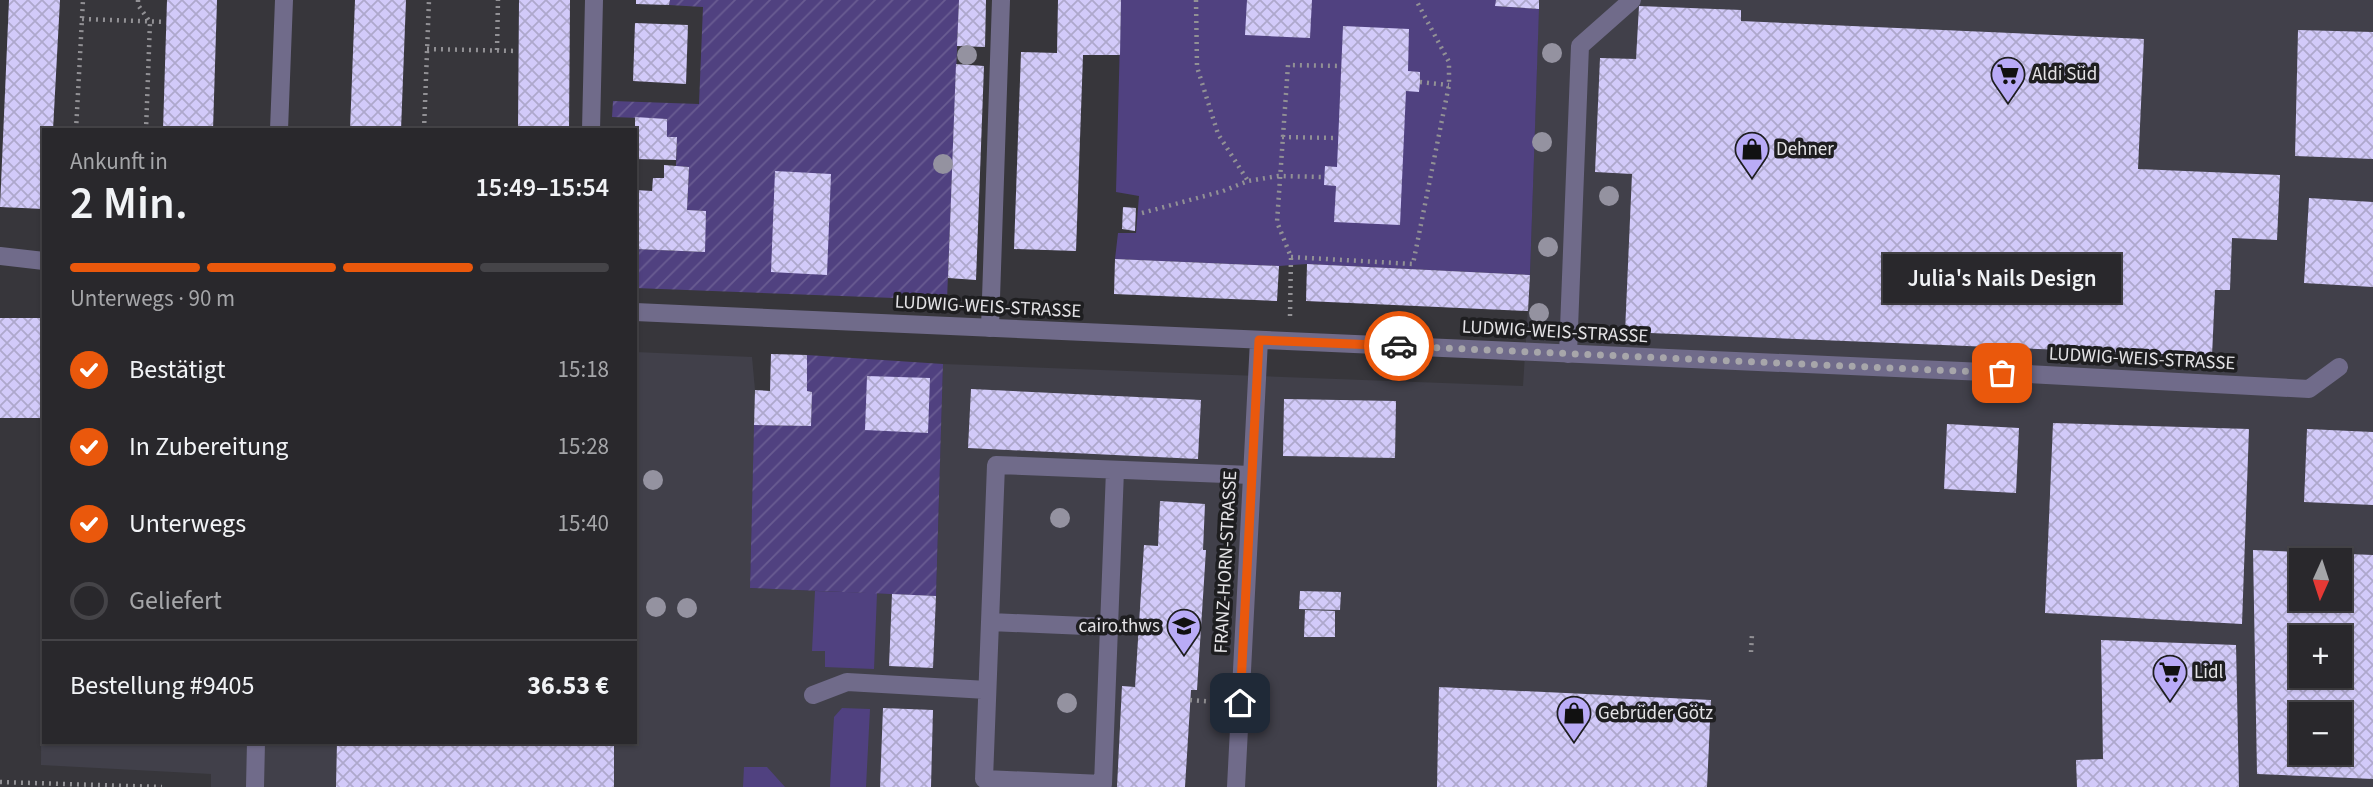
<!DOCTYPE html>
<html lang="de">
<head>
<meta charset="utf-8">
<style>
  :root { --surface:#29282c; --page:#353438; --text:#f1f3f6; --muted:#a5a6a9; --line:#454448; --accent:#ea580c }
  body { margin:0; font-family:"Source Sans 3",sans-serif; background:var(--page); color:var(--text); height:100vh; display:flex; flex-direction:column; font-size:26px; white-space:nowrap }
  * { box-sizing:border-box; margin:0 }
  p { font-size:23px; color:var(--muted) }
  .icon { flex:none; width:38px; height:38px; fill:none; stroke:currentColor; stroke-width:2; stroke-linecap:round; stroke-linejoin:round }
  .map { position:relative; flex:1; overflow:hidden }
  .details { position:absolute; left:42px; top:128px; width:595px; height:616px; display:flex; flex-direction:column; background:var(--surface); border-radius:0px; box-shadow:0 2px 5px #0004,0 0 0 2px var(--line) }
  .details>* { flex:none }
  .needle { width:46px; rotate:183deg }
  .buttons { position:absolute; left:2289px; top:548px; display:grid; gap:14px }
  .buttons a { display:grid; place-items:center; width:63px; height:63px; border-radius:0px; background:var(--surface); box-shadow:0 2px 5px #0004,0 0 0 2px var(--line); font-size:35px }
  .pin { position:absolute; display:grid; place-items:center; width:60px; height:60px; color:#fff; margin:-30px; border-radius:14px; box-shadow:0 4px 10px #0006 }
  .courier { position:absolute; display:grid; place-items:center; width:70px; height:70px; margin:-35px; border:5px solid #ea580c; border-radius:50%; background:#fff; color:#222; box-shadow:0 2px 9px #0007 }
  .bubble { position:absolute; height:49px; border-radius:0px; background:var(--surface); box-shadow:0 2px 5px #0004,0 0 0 2px var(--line); font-size:23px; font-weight:600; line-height:49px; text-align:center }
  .summary em { font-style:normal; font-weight:600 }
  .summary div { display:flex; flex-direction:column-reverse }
  .summary { display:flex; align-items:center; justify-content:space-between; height:119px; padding:0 28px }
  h1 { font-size:46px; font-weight:600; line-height:52px }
  .bar { display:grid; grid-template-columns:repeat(4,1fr); gap:10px 7px; align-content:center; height:84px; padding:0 28px }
  .bar i { height:9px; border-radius:5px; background:var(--line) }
  .bar .selected { background:var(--accent) }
  .bar p { grid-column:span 4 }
  .line { display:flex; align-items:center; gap:18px; padding:0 28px; border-top:2px solid var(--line) }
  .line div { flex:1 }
  ol { padding:0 28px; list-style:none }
  li { display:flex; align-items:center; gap:21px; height:77px }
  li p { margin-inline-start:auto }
  li .icon { padding:7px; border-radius:50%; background:var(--accent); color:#fff; stroke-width:4 }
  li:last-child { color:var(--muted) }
  li i { width:38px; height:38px; border:4px solid var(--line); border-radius:50% }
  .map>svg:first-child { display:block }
</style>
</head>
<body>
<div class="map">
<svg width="2373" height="787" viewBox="0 0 2373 787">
  <defs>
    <pattern id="garden-furrows" width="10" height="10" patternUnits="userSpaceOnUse" patternTransform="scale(1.75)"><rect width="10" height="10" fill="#504180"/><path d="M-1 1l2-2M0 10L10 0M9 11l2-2" fill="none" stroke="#695c92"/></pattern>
    <pattern id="building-cross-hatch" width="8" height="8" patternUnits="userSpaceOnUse" patternTransform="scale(1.75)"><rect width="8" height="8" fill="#d2caf9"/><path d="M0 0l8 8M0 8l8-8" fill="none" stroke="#aea8cc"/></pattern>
  </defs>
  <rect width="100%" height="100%" fill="#37363b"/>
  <path fill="#41404a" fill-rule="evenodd" d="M1539 0H2373V787H211V774L41 765 43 300 44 742H635V352L752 357 755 390 750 588 936 596 943 364 1523 386 1530 275ZM2301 560H2340V598H2301ZM2301 637H2340V676H2301ZM2301 714H2340V752H2301Z"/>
  <path fill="#504180" d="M1121 0H1496V6L1539 9 1530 275 1307 264 1279 266 1115 259 1118 233H1136L1139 196 1116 192Z
    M815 591 877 593 874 669 825 667V651H812Z
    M842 708 870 709 866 787H830L834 717Z
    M744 767H767L785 787H743Z"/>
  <path fill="url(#garden-furrows)" d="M670 0H959L947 300 635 288V249L704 252 706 211 687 210 689 167 676 166 677 138 667 137V119L612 117 613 101 699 104 703 7 669 5Z
    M807 355 943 364 936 596 750 588 754 425 811 426 812 392 807 391Z"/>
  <path fill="url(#building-cross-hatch)" fill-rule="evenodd" d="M9 0H60L53 130H44V209L0 207Z
    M167 0H217L213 130H163Z
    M355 0H406L401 130H350Z
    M519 0H570L569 130H518Z
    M636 0H670L669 5 636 4Z
    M959 0H986L985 47 957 46Z
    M1058 0H1121L1120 55H1083L1076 251 1014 249 1021 52 1057 53Z
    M1247 0H1312L1310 38 1245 35Z
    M1496 0H1539V9L1495 6Z
    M1639 6 1741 10V21L2144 39 2138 169 2280 175 2277 240 2232 238 2230 290H2215L2212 356 1625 332 1632 174 1595 172 1600 58 1636 59Z
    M635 23 688 25 686 84 633 81Z
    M1343 26 1409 29 1408 71 1420 72V82L1419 92 1406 91 1400 225 1334 222 1336 186 1324 185 1325 166 1337 167Z
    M2298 30 2373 32V159L2295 156Z
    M956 64 984 66 976 280 948 278Z
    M635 117 667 119V137H677L676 160 635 159Z
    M664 165 689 167 687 210 706 211 705 252 635 249V190L652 191 653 178H664Z
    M775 171 831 174 827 275 771 272Z
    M2309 198 2373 202V287L2304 283Z
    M1123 207 1136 208 1135 231 1122 229Z
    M1115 259 1279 266 1277 301 1114 294Z
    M1307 264 1530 275 1528 311 1306 301Z
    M0 318H42V418H0Z
    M771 354 807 355V391L812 392 811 426 754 425 755 390 770 391Z
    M867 376 930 378 928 433 865 430Z
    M971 389 1201 400 1198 459 968 448Z
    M1284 399 1396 401 1395 458 1283 456Z
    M2053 423 2249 429 2242 624 2045 613Z
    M1947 424 2019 428 2016 493 1944 489Z
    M2307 429 2373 432V505L2304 502Z
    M1160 501 1205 504 1203 550H1206L1197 690H1191L1185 787H1117L1122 686 1135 687 1144 545 1158 546Z
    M2253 550 2373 555V779L2257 774ZM2301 560H2340V598H2301ZM2301 637H2340V676H2301ZM2301 714H2340V752H2301Z
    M1300 591 1341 592 1340 610 1299 609Z
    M892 594 936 596 933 668 889 666Z
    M1305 610 1335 611V637H1304Z
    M2101 640 2236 645 2239 787H2077L2076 760 2103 759Z
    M1439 687 1711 700 1707 787H1437Z
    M883 708 933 710 931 787H880Z
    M337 742H614V787H336Z"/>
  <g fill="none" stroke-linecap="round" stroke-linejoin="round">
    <path stroke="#929195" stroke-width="4.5" stroke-dasharray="2 5" stroke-linecap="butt" d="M138 0V5L150 22 146 130
      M1196 0 1197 67 1218 134 1248 181
      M82 19 166 22
      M427 49 518 51
      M497 50 498 0
      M1420 82 1449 85
      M76 130 83 0
      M424 130 429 0
      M1282 137 1338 138
      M1142 213 1223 191 1248 181 1278 176 1324 177
      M1291 257 1413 264 1449 85V62L1416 0
      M1290 316 1291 257 1277 222 1288 65 1342 66
      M1751 652 1752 634
      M1190 700 1215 702
      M0 782 162 787"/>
    <path stroke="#706b8a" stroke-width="18" d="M591 130 594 0
      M990 328 1001 0
      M1568 354 1580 46 1632 0
      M1115 470 1103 784 984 779 996 465 1251 475
      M990 622 1109 627
      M813 695 847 682 987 690"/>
    <path stroke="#706b8a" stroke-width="18" d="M279 130 284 0
      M0 256 44 261
      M635 312 2029 374 2309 389 2339 367
      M255 787 256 742
      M1236 787 1259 340"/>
  </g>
  <g fill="#9492a0">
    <circle cx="1552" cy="53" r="10"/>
    <circle cx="967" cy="55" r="10"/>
    <circle cx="1542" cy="142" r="10"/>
    <circle cx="943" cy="164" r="10"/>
    <circle cx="1609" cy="196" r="10"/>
    <circle cx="1548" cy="247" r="10"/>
    <circle cx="1539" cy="313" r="10"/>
    <circle cx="653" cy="480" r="10"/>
    <circle cx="1060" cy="518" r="10"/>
    <circle cx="656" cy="607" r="10"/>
    <circle cx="687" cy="608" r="10"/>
    <circle cx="1067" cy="703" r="10"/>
  </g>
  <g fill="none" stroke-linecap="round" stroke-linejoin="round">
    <path stroke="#a7a6aa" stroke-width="7" stroke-dasharray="0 12.6" d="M1399 346 2002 373"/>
    <path stroke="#ea580c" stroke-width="9" d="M1240 703 1259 340 1399 346"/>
  </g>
  <defs>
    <g id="supermarket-pin" transform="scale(1.75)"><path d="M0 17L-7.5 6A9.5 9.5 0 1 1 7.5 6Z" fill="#b9abf7" stroke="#1e1e20"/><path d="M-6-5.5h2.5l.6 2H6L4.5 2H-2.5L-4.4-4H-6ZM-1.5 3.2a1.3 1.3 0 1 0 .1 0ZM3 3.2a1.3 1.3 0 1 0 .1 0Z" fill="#111"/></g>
    <g id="shop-pin" transform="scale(1.75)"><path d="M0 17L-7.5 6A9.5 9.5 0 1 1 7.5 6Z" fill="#b9abf7" stroke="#1e1e20"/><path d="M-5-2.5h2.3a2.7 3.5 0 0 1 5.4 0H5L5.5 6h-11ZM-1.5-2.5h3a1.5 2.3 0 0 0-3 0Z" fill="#111"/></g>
    <g id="university-pin" transform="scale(1.75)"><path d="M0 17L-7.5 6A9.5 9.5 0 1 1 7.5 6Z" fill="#b9abf7" stroke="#1e1e20"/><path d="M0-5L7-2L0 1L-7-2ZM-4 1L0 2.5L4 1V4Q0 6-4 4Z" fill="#111"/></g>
  </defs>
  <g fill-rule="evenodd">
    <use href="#supermarket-pin" x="2008" y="74"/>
    <use href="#shop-pin" x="1752" y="149"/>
    <use href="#university-pin" x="1184" y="626"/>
    <use href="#supermarket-pin" x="2170" y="672"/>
    <use href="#shop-pin" x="1574" y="713"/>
  </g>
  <g text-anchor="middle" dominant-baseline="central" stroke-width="7" stroke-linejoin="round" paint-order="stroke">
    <g font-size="19" fill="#e4e3e6" stroke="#1e1e20" text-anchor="start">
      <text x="2032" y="74">Aldi Süd</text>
      <text x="1776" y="149">Dehner</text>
      <text x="1160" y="626" text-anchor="end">cairo.thws</text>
      <text x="2194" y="672">Lidl</text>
      <text x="1598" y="713">Gebrüder Götz</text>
    </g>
    <g font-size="19" fill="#e4e3e6" stroke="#1e1e20">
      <text transform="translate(988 307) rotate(3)">LUDWIG-WEIS-STRASSE</text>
      <text transform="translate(1555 332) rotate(3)">LUDWIG-WEIS-STRASSE</text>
      <text transform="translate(2142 359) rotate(3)">LUDWIG-WEIS-STRASSE</text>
      <text transform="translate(1226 562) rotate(-87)">FRANZ-HORN-STRASSE</text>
    </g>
  </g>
</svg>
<div class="buttons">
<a><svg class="needle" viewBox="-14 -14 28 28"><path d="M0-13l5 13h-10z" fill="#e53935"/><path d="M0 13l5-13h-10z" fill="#a5a6a9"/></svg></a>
<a>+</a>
<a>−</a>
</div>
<div class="pin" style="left:2002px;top:373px;background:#ea580c"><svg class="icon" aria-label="bag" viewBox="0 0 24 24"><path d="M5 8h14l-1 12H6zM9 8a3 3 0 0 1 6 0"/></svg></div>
<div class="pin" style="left:1240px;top:703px;background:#1f2937"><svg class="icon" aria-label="home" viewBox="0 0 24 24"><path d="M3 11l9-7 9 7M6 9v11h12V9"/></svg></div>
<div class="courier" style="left:1399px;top:346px"><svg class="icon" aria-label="car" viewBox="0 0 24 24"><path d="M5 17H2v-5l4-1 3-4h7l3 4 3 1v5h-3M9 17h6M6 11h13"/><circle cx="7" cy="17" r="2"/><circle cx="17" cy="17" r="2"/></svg></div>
<div class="bubble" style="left:1883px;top:254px;width:238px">Julia's Nails Design</div>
<section class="details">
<div class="summary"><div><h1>2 Min.</h1><p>Ankunft in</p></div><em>15:49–15:54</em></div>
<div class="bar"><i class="selected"></i><i class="selected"></i><i class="selected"></i><i></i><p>Unterwegs · 90 m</p></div>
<ol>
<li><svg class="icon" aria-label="check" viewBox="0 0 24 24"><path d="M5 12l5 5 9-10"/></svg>Bestätigt<p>15:18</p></li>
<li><svg class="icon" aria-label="check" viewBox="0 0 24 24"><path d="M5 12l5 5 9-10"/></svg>In Zubereitung<p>15:28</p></li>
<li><svg class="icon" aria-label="check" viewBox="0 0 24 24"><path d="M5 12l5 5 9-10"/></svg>Unterwegs<p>15:40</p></li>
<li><i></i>Geliefert</li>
</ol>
<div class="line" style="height:91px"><div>Bestellung #9405</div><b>36.53 €</b></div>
</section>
</div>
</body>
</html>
